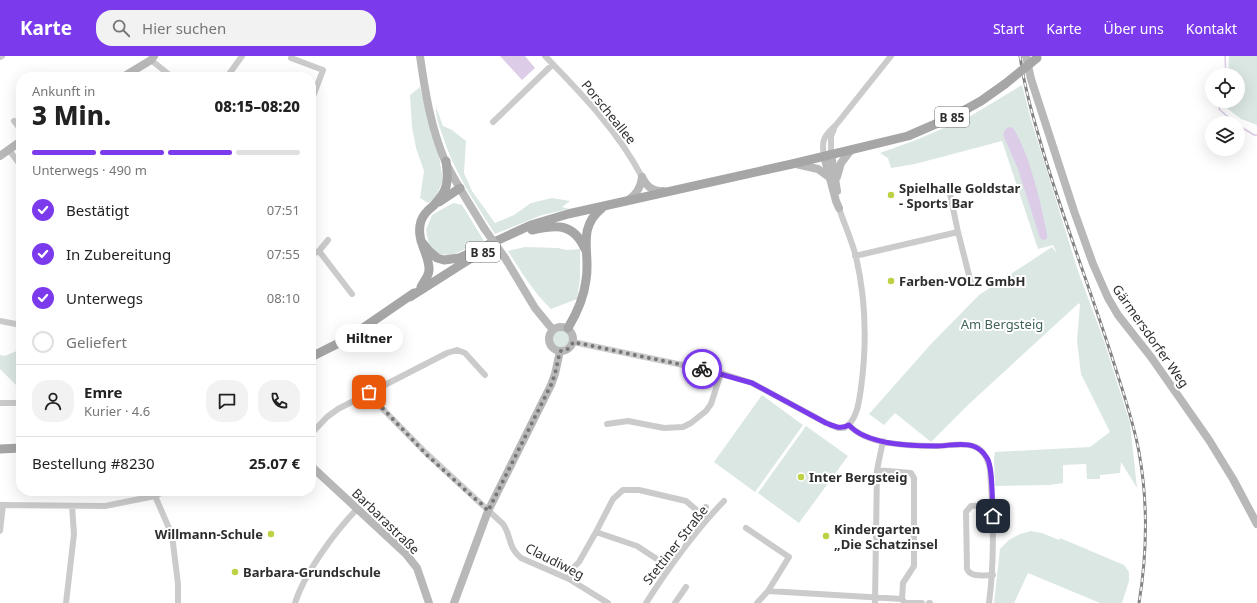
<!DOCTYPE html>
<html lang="de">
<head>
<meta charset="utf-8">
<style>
  :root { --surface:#fff; --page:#f2f2f2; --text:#222; --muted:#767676; --line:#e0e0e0; --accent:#7c3aed }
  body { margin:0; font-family:"Noto Sans",sans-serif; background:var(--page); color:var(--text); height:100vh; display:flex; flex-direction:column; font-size:15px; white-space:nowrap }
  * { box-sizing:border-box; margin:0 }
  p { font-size:13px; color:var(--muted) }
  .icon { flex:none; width:22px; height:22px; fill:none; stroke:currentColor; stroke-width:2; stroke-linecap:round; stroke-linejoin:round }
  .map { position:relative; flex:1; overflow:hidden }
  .side { position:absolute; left:16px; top:16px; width:300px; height:424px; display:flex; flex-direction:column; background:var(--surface); border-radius:16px; box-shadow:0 4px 16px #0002 }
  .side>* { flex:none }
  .fabs { position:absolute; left:1205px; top:12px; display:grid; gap:8px }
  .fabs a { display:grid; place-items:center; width:40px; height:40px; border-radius:50%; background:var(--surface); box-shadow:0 4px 16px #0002; font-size:20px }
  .pin { position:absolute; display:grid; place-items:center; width:34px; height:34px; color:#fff; margin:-17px; border-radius:8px; box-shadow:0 2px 6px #0006 }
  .courier { position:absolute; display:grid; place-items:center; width:40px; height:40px; margin:-20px; border:3px solid #7c3aed; border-radius:50%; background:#fff; color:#222; box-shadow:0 1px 5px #0007 }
  .bubble { position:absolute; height:28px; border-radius:14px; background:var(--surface); box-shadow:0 4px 16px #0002; font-size:13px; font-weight:800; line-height:28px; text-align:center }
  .overview em { font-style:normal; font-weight:800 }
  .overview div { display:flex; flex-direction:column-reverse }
  .overview { display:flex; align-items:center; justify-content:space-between; height:68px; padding:0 16px }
  h1 { font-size:26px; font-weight:800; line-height:30px }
  .bar { display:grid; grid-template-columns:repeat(4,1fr); gap:6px 4px; align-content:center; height:48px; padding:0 16px }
  .bar i { height:5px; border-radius:3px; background:var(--line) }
  .bar .active { background:var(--accent) }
  .bar p { grid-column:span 4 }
  .line { display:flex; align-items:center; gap:10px; padding:0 16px; border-top:1px solid var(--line) }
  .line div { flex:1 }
  .round { display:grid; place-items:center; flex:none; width:42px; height:42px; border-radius:16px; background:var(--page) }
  ol { padding:0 16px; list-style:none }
  li { display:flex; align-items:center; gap:12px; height:44px }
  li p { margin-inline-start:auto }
  li .icon { padding:4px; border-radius:50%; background:var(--accent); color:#fff; stroke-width:4 }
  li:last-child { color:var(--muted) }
  li i { width:22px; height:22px; border:2px solid var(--line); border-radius:50% }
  header { display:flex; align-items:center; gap:24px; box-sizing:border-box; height:56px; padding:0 20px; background:var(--accent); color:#fff }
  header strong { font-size:19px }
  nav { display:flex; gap:22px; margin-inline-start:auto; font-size:14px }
  .search { width:280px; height:36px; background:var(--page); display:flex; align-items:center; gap:10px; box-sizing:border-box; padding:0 14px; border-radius:16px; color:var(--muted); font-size:15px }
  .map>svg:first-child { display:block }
</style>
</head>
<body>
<header>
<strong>Karte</strong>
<div class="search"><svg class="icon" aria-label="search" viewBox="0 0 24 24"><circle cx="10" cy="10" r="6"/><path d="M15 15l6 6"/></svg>Hier suchen</div>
<nav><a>Start</a><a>Karte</a><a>Über uns</a><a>Kontakt</a></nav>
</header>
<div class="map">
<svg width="1257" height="547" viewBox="0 0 1257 547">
  <rect width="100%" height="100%" fill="#fff"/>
  <path fill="#dbe7e3" d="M1229 0H1257V69L1241 63 1224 50 1225 45H1238V19H1228Z
    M1022 29 1031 64 1078 215 1104 285 1130 367 1137 432 1121 406 1120 417 1100 419V423H1087L1086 408 1063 409V427L1050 429 995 430 994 402 995 396 1090 391 1110 376 1081 318 1077 285 1080 249 1079 247 969 348 931 386 895 357 884 369 869 358 931 288 979 239 1052 191 1057 198 1053 189 1038 193 1002 85 915 108 891 112 888 102 880 97 916 84 969 61Z
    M420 31 439 100 443 125 435 142 428 147 420 142 424 115 416 92 412 71 410 39Z
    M436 51 443 70 452 74 466 85 464 117 472 135 495 167 514 159 531 147 552 142 570 145 562 151 569 153 542 159 495 178C475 147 453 114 442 78 439 69 436 61 436 51Z
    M453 147 462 149 484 185 452 199 439 198 429 189 426 174 432 159Z
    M525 191 558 192 567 194 580 193V223L577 243 551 253C533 236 521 215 508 195Z
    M552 282a9 9 0 1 1 18 0a9 9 0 1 1-18 0Z
    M21 293V321L20 323 21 324V334L0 313V299L5 300Z
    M762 339 803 369 755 436 714 406Z
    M806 370 848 400 799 467 758 437Z
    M1031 475 1042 477 1059 484 1060 482 1124 509 1129 516V525L1122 547H1100L1028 517 1014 547H994L1000 493 1009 484 1020 478Z"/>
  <path fill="#dccce8" d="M500 0H525L535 12 522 24Z
    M1009 71 1013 72C1030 98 1041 148 1047 178V183L1043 184 1040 182 1018 113 1004 81C1003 76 1004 74 1009 71Z"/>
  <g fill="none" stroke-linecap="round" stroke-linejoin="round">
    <path stroke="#dccce8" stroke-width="1.5" d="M1225 0 1226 19
      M1222 45 1219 53 1235 67
      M1238 69 1254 79H1257"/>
    <path stroke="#cbcbcb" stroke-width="6" d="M545 0C581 37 618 75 642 121
      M0 1 2 0
      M291 2 323 14 311 46
      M151 4 172 21
      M227 21 242 0
      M14 65 21 74
      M493 66 553 8
      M9 94 21 110
      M831 98V80L834 73
      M824 100C821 84 824 80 836 69L891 0
      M958 176 971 227
      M319 195 352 238
      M311 199 319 195 328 184
      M855 200 958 176 950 138
      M0 265 21 269
      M573 286 721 317 752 327 826 367 838 372H844C857 365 859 346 861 332 867 288 866 244 856 201 852 184 844 168 839 152
      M369 336 373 343 426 397 503 468C512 481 507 490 521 502L569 523 608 547
      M0 347H21
      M607 368 628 365 664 372 683 371 691 367 706 355 711 348 721 317
      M849 369C866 389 911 390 936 390 948 390 961 386 973 390 984 393 988 404 990 413 993 458 995 502 989 547
      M311 378 327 361 338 353 447 297 457 294 465 297 485 319
      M877 414 911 417 914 422V510L903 527 902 543
      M155 440 172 479 178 528V547
      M0 449 105 450 155 440 165 435
      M992 449 971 450 966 456 967 513C971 522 984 519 993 519
      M701 458 706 451
      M746 472 789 501 768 535 757 547
      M0 475 3 449
      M596 476 613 443 623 434H639L686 445 707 463
      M569 523 572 513 579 506 596 476 637 490 669 511
      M768 535 902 543 905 547H922
      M66 547 74 478 72 450
      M295 547C305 516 335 476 357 453
      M646 547C669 511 694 476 724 445
      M675 547 686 531
      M875 547 877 414 883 385
      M929 547H930"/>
    <path stroke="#b8b8b8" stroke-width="8" d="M420 0C425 36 431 72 445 105 456 128 471 150 484 172
      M1026 0 1031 23 1074 155 1093 208 1108 242 1118 259 1151 301 1209 384 1233 423 1257 468
      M123 21 151 4 154 0
      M831 98 837 135
      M0 100 21 85
      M824 100 836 145 839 152
      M796 108 818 113 829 121
      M642 121C647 131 652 135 663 135
      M837 121 841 107 851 94
      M627 145C636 139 641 132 642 121
      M505 202 535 252 553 274
      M549 283a12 12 0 1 1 24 0a12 12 0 1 1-24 0Z
      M311 410 406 498 417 512 429 547
      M454 547 488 455 551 329 555 318 560 295"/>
    <path stroke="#a6a6a6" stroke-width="9" d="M439 146 460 132
      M532 174C556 169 573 166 585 193
      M421 185 429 195 437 202 444 204 459 202 531 169 568 158 792 108 908 80 954 60 981 45 1005 28
      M421 231C424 225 429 220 429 214 430 199 415 184 421 165 423 159 428 154 433 150 448 135 449 126 446 105
      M410 241 473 201
      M568 272C577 257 584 242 586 224 591 197 576 173 602 152
      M311 301 347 283 414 237
      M0 393 21 392"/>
    <g stroke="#838383" stroke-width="3">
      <path id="rail" d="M1020 0C1025 36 1036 71 1046 105 1066 170 1090 233 1111 298 1121 330 1133 363 1139 396 1148 446 1147 498 1139 547"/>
    </g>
    <use href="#rail" stroke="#fff" stroke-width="1.5" stroke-dasharray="4.5" stroke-linecap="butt"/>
    <path stroke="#b8b8b8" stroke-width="8" d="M484 172 505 202"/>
    <path stroke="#a6a6a6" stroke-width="9" d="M1005 28 1037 2"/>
  </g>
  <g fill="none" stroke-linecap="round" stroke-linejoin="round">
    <path stroke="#777" stroke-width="4" stroke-dasharray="0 7.2" d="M369 336 373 342 426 398 474 442 484 450 488 455 551 329 555 318 560 295C566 295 571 292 573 286L702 313"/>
    <path stroke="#7c3aed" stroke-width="5" d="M702 313 752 327 826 367C834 370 840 374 849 369 866 389 912 390 936 390 948 390 962 386 973 390 979 392 984 397 987 402 993 411 992 447 993 460"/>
  </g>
  <g fill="#bed144" stroke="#fff" stroke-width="1.5">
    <circle cx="891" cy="139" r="4"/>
    <circle cx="891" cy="225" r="4"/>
    <circle cx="801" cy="421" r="4"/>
    <circle cx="271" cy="478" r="4"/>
    <circle cx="826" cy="480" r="4"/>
    <circle cx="235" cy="516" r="4"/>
  </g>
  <g text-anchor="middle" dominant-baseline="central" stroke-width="4" stroke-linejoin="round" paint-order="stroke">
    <g fill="#fff" stroke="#6d6d6d" stroke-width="1">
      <rect x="935" y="51" width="34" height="20" rx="3"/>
      <rect x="466" y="186" width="34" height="20" rx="3"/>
    </g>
    <g font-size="12" font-weight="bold" fill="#2e2e2e">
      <text x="952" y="61">B 85</text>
      <text x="483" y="196">B 85</text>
    </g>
    <g font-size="13" fill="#2e2e2e" stroke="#fff">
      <text transform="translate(609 56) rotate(51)">Porscheallee</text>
      <text transform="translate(1151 280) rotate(55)">Gärmersdorfer Weg</text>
      <text transform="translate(386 465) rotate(44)">Barbarastraße</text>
      <text transform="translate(675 489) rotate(-52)">Stettiner Straße</text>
      <text transform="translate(555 505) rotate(27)">Claudiweg</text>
    </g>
    <g font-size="13" font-weight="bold" fill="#2e2e2e" stroke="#fff" text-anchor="start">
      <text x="899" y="132">Spielhalle Goldstar<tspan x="899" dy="15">- Sports Bar</tspan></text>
      <text x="899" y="225">Farben-VOLZ GmbH</text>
      <text x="809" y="421">Inter Bergsteig</text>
      <text x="834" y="473">Kindergarten<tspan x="834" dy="15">„Die Schatzinsel</tspan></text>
      <text x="263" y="478" text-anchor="end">Willmann-Schule</text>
      <text x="243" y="516">Barbara-Grundschule</text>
    </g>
    <g font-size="13" fill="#41655b" stroke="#fff">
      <text x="1002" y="268">Am Bergsteig</text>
    </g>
  </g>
</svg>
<div class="fabs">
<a><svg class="icon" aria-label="locate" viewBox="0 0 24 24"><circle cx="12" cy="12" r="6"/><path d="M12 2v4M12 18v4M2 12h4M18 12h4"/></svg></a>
<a><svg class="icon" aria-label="layers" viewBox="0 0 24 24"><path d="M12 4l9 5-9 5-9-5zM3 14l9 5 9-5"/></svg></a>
</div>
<div class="pin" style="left:369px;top:336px;background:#ea580c"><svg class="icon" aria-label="bag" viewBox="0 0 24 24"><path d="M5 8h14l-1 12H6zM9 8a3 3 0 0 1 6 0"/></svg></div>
<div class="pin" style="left:993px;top:460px;background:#1f2937"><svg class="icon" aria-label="home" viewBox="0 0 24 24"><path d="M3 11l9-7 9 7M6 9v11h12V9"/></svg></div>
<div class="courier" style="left:702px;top:313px"><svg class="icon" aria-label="bike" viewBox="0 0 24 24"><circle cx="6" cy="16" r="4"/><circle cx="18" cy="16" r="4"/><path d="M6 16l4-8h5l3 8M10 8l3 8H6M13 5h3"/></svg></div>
<div class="bubble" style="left:335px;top:268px;width:68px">Hiltner</div>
<section class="side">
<div class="overview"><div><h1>3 Min.</h1><p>Ankunft in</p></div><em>08:15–08:20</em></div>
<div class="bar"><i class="active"></i><i class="active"></i><i class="active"></i><i></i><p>Unterwegs · 490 m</p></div>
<ol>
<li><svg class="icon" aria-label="check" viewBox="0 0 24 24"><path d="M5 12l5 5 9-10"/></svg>Bestätigt<p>07:51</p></li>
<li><svg class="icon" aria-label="check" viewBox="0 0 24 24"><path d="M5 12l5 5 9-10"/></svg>In Zubereitung<p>07:55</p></li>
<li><svg class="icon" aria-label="check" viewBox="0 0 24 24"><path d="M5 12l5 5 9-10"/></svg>Unterwegs<p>08:10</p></li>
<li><i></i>Geliefert</li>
</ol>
<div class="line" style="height:72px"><a class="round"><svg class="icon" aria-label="person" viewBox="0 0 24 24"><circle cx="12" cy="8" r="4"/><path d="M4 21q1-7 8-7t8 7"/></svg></a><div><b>Emre</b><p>Kurier · 4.6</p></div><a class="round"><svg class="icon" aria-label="chat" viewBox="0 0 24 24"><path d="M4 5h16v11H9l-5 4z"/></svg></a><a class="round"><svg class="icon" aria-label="phone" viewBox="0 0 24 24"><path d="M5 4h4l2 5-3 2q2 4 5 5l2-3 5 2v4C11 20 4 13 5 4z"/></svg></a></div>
<div class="line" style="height:52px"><div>Bestellung #8230</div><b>25.07 €</b></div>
</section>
</div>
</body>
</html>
